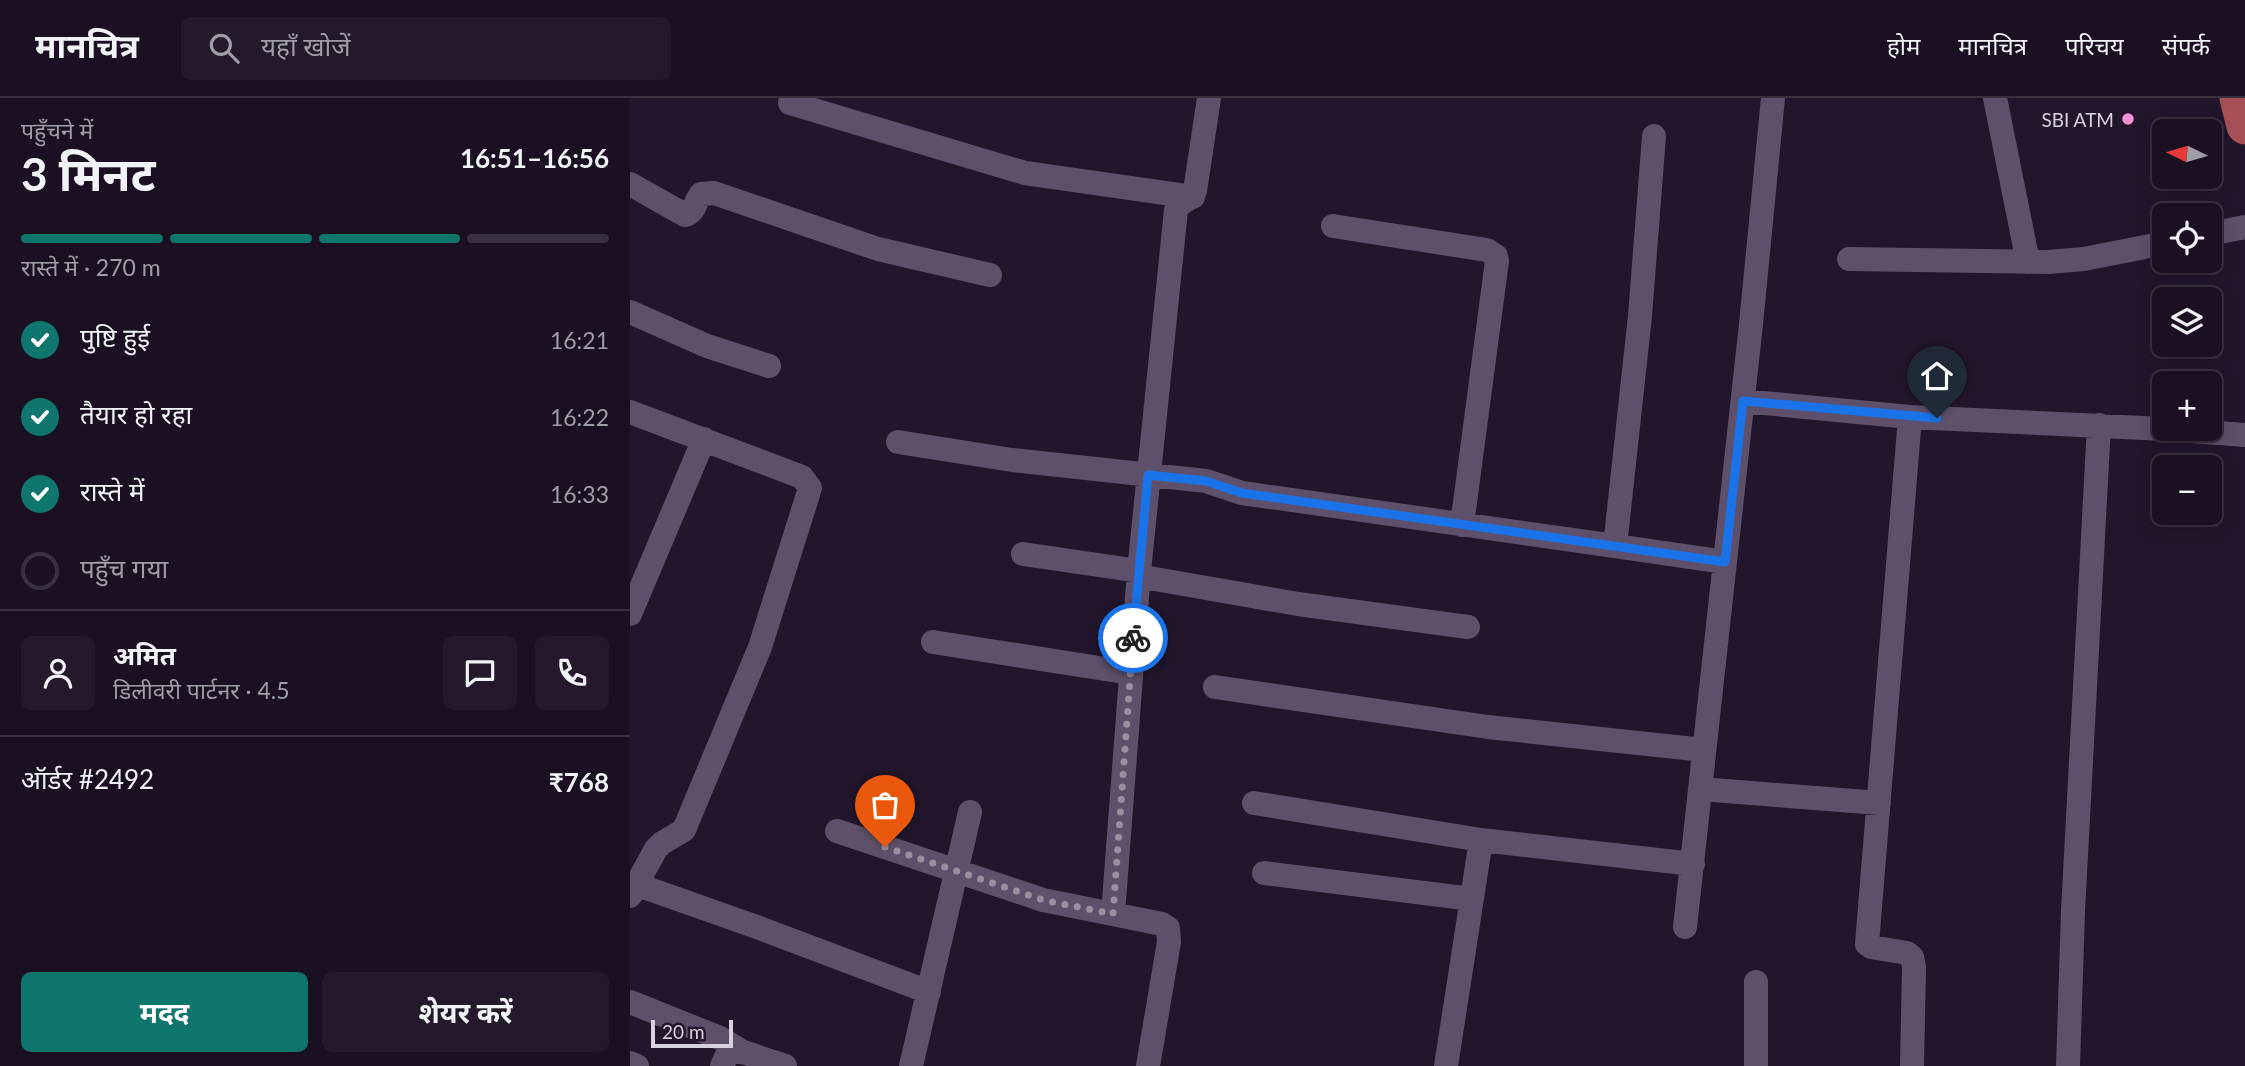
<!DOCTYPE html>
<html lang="hi">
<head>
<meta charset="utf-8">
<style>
  :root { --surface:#1a1021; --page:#23192a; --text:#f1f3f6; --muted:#9f9da5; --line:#38303f; --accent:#0f766e }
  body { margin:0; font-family:Lato,"Noto Sans Devanagari",sans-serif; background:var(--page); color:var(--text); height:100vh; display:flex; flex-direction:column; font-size:26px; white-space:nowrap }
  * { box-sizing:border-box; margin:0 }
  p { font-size:23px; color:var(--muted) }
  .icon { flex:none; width:38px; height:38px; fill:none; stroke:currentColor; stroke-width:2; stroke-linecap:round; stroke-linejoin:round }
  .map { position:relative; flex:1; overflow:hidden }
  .sheet { display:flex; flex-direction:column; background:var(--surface); width:630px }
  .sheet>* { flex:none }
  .needle { width:46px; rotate:275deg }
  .tools { position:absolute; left:1522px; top:21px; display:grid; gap:14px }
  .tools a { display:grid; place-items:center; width:70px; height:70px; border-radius:10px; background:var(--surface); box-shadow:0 4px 18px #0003,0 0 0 2px var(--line); font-size:35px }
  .scale { position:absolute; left:21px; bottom:18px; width:82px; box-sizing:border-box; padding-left:7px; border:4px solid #d7d0df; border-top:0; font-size:19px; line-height:24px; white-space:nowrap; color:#d7d0df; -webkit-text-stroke:5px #22162c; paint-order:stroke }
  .pin { position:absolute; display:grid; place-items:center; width:60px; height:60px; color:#fff; margin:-72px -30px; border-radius:50% 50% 50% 0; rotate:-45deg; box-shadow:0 0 7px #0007 }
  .pin .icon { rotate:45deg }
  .courier { position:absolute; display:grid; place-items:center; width:70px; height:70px; margin:-35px; border:5px solid #1a73e8; border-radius:50%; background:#fff; color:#222; box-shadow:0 2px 9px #0007 }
  .headline em { font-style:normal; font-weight:700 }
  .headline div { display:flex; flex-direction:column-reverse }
  .headline { display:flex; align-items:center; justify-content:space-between; height:119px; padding:0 21px }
  h1 { font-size:46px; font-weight:700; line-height:52px }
  .bar { display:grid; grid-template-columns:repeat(4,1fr); gap:10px 7px; align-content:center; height:84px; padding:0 21px }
  .bar i { height:9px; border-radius:5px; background:var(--line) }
  .bar .current { background:var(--accent) }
  .bar p { grid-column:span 4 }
  .line { display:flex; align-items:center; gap:18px; padding:0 21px; border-top:2px solid var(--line) }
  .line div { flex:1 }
  .round { display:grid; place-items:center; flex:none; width:74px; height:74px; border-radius:10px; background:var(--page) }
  ol { padding:0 21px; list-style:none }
  li { display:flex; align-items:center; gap:21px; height:77px }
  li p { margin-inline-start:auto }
  li .icon { padding:7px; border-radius:50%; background:var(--accent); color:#fff; stroke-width:4 }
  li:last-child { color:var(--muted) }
  li i { width:38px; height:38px; border:4px solid var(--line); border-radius:50% }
  .cta { display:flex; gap:14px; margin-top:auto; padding:14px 21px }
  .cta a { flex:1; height:80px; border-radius:10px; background:var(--accent); color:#fff; font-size:28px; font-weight:700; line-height:80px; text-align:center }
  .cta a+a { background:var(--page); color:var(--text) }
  header { display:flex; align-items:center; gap:42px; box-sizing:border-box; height:98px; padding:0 35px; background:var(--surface); border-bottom:2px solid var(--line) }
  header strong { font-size:33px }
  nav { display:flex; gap:38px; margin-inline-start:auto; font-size:24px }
  .search { width:490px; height:63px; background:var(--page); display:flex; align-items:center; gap:18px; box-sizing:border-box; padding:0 24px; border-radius:10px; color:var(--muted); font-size:26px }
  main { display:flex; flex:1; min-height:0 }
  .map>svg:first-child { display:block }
</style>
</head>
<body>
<header>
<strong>मानचित्र</strong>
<div class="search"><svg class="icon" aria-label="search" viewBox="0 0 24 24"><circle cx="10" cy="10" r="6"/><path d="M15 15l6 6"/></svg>यहाँ खोजें</div>
<nav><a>होम</a><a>मानचित्र</a><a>परिचय</a><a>संपर्क</a></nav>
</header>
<main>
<section class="sheet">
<div class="headline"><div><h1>3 मिनट</h1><p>पहुँचने में</p></div><em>16:51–16:56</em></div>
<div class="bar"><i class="current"></i><i class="current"></i><i class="current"></i><i></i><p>रास्ते में · 270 m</p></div>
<ol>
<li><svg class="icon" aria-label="check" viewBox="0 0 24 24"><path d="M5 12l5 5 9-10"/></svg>पुष्टि हुई<p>16:21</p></li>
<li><svg class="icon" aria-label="check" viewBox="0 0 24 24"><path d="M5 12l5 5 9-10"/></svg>तैयार हो रहा<p>16:22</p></li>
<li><svg class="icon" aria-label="check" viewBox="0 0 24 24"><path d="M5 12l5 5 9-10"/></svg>रास्ते में<p>16:33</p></li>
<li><i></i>पहुँच गया</li>
</ol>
<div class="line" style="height:126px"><a class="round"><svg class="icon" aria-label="person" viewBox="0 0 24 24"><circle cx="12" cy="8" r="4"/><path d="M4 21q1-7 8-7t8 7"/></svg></a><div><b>अमित</b><p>डिलीवरी पार्टनर · 4.5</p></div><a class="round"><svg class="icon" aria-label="chat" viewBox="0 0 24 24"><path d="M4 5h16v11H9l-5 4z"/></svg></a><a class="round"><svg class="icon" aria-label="phone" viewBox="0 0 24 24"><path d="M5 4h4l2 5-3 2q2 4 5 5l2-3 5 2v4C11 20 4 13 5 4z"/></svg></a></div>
<div class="line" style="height:91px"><div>ऑर्डर #2492</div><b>₹768</b></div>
<div class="cta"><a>मदद</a><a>शेयर करें</a></div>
</section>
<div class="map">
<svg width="1615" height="968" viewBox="0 0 1615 968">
  <rect width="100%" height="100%" fill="#22162c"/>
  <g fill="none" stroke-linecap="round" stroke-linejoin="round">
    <path stroke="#5e506a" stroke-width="24" d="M1365 0 1398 164
      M160 5 395 75 563 99
      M0 86 55 117C65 115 65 103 71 96L84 95 248 151 360 177
      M703 128 857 152 866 158 867 163 832 427
      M1580 136 1615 129
      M1219 161 1418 164 1454 161 1535 145
      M0 214 77 248 139 268
      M1113 303 1280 319 1535 331
      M0 314 172 379 180 390 130 549 54 732 32 745 26 751 0 798
      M1280 319 1237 846 1241 849 1277 855 1282 859 1284 869 1282 968
      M1536 331 1615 337
      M268 344 382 362 576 383 612 395 985 448 1010 218 1024 38
      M985 448 1095 464
      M393 456 509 473
      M508 478 668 506 838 529
      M0 516 74 341
      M303 544 501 575
      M585 589 858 629 1074 652
      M1070 691 1249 705
      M624 705 851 742 1063 766
      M207 733 413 802 532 826 538 830 539 844 518 968
      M634 775 842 801
      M5 786 124 828 299 894
      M483 816 509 473 546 112C550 102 561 104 565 93L579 0
      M1055 829 1121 226 1143 0
      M0 904 90 940 113 954
      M0 965 7 968
      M92 968 97 957 101 954H113L155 968
      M281 968 340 714
      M816 968 851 742
      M1126 968V884
      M1438 968 1443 813 1469 327"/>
    <path stroke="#a75157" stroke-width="37" d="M1608 0 1615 28"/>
  </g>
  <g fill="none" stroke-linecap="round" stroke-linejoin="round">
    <path stroke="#988fa0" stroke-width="7" stroke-dasharray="0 12.6" d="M255 749 413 802 483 816 503 540"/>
    <path stroke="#1a73e8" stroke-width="9" d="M503 540 518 377 576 383 612 395 1095 464 1113 303 1307 320"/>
  </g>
  <circle fill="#f491d4" stroke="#22162c" stroke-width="2.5" cx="1498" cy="21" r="7"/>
  <g text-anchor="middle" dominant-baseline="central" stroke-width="5" stroke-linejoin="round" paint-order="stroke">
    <g font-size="19" fill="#d7d0df" stroke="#22162c" text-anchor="end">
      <text x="1484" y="21">SBI ATM</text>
    </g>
  </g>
</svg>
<div class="tools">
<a><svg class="needle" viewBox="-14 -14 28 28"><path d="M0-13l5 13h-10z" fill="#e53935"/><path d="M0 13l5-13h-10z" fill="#9f9da5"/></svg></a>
<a><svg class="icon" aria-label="locate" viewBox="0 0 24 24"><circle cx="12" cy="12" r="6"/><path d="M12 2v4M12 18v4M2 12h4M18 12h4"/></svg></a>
<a><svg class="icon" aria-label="layers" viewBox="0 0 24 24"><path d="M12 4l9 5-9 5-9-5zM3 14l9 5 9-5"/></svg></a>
<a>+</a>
<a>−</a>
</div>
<div class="scale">20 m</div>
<div class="pin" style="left:255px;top:749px;background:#ea580c"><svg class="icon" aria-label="bag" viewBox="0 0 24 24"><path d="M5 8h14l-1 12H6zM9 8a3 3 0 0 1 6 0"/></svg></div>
<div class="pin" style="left:1307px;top:320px;background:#1f2937"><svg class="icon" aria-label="home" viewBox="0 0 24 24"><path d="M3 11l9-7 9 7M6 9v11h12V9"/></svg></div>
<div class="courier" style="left:503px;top:540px"><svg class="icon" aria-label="bike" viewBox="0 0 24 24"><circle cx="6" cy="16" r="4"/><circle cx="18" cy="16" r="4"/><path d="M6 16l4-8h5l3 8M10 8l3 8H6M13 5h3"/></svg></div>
</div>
</main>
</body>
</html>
